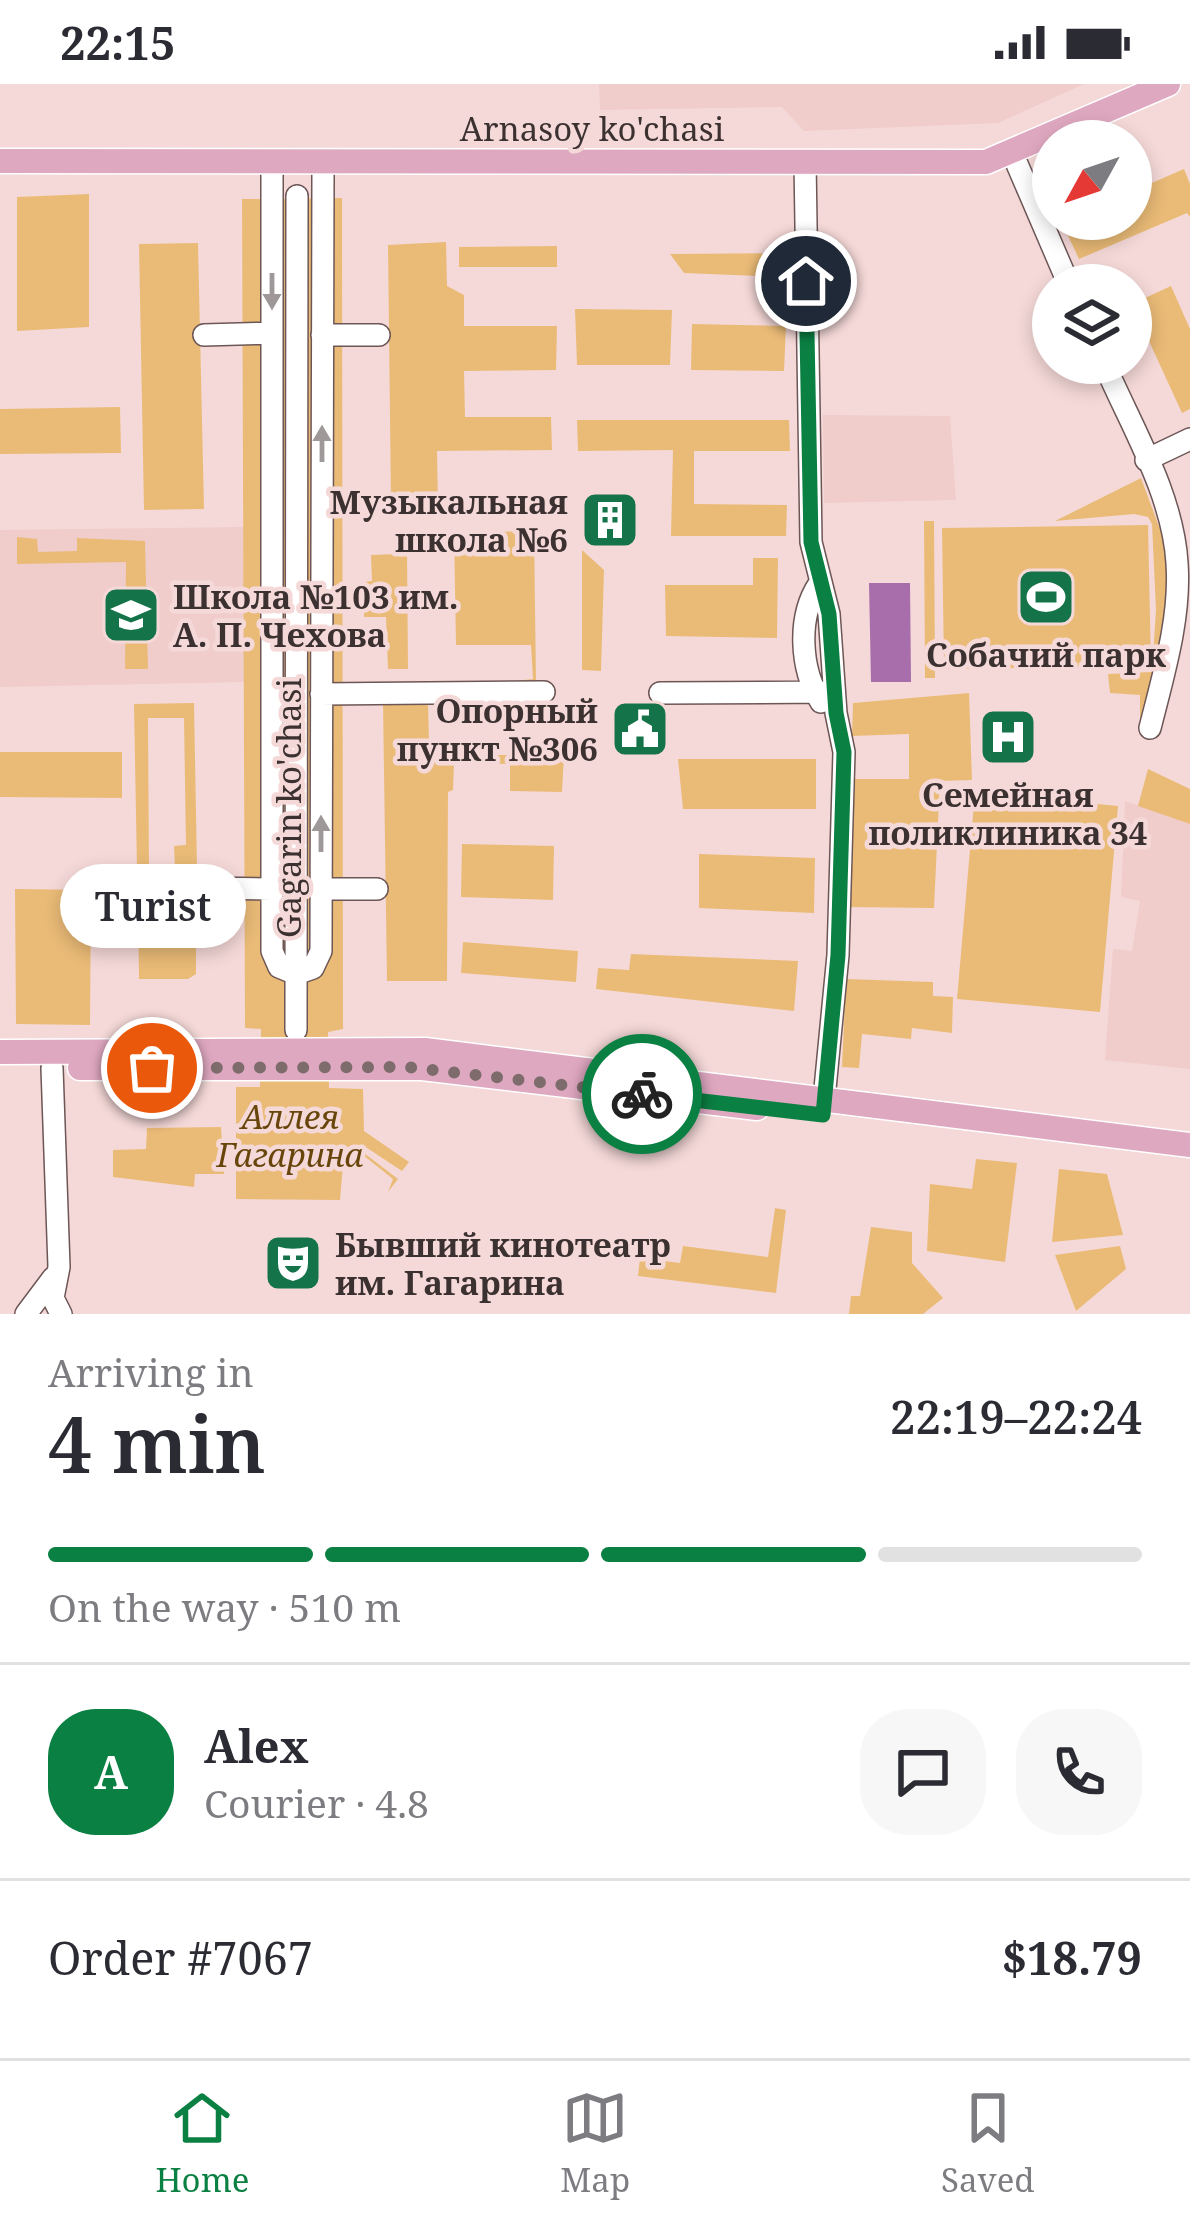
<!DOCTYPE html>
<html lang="en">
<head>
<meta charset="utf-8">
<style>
  :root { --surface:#fff; --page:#f7f7f7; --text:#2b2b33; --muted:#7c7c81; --line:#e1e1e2; --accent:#0b8043 }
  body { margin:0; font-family:"Noto Serif",serif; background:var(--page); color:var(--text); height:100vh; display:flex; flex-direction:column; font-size:45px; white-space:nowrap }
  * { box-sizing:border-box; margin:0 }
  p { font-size:39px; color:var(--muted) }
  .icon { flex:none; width:66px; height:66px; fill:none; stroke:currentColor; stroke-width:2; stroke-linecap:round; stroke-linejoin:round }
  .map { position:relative; height:1230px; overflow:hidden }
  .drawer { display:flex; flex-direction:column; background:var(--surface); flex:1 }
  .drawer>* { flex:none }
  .needle { width:78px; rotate:230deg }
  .controls { position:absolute; left:1032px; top:36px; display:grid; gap:24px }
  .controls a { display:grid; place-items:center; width:120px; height:120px; border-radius:50%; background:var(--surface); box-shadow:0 6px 18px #0003; font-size:60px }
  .pin { position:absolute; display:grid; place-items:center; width:102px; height:102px; color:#fff; margin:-51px; border:6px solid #fff; border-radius:50%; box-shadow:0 3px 12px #0007 }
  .courier { position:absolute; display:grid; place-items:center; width:120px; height:120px; margin:-60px; border:9px solid #0b8043; border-radius:50%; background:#fff; color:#222; box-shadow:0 3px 15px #0007 }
  .bubble { position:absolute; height:84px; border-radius:42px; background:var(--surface); box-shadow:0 6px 18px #0003; font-size:39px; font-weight:600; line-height:84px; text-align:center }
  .summary em { font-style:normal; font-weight:600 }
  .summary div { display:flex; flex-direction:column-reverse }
  .summary { display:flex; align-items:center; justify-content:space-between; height:204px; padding:0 48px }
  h1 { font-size:78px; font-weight:600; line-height:90px }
  .bar { display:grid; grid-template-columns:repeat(4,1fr); gap:18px 12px; align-content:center; height:144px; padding:0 48px }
  .bar i { height:15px; border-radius:9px; background:var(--line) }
  .bar .active { background:var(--accent) }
  .bar p { grid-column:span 4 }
  .line { display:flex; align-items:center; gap:30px; padding:0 48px; border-top:3px solid var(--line) }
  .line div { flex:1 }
  .round { display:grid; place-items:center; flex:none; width:126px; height:126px; border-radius:48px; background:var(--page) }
  .status { display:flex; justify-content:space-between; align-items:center; height:84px; padding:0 60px; background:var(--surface); direction:ltr }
  .status svg { height:33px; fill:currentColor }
  .tab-bar { display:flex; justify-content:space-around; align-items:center; height:168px; border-top:3px solid var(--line); background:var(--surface); font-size:33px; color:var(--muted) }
  .tab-bar a { display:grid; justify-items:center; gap:6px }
  .tab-bar .active { color:var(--accent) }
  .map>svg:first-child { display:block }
</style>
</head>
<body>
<div class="status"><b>22:15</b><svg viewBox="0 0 49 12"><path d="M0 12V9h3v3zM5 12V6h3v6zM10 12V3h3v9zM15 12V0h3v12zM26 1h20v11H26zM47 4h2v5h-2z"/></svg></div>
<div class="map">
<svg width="1190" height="1230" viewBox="0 0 1190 1230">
  <rect width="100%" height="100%" fill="#f5d9d8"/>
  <path fill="#f0cccb" d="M599 0H1084L998 39 804 47 782 23 600 26Z
    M823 331 950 332 956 416 824 419Z
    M244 443V598L0 603V446Z
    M1125 717 1190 740V985L1105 976 1113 865 1132 867 1140 817 1121 813Z"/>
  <path fill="#eabb77" d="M1184 85 1190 100V133L1187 129 1079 175 1063 141 1075 135H1131V108Z
    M89 110V243L17 247V113Z
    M342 114 343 945 328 948 329 1004 363 1005 364 1047 409 1078 402 1087 364 1062V1069L398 1095 388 1108 393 1095 363 1071 344 1070 340 1116 236 1115V1003H260L261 945 245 944 242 115H262V867L279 115Z
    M446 158 447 202 464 211V242H557L556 286 464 287 465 333H551L552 366 437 367 438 423 391 418 388 161Z
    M198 159 204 425 144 426 139 160Z
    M557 162V183H459V163Z
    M784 169 783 193 684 189 670 170Z
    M1171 202 1190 245V325L1182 329 1132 220Z
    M575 225 672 226 670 281H577Z
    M692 240 786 242 784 287 691 286Z
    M120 323 121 369 0 370V325Z
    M577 336H789L790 367H694V420L787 421 786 452H671L673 366 578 367Z
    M1141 394 1171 475 1167 527 1144 642H1140V611L1110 609 1108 590 1152 588 1156 526 1152 440 1148 433 1134 430 1055 437Z
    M924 437H934L935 594H925Z
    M1148 441 1151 582 944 585 942 444Z
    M534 447 536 598H506L533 595 531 561H456L454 449Z
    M17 453 37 455 38 468 77 467V454L145 457 148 585H125L126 478 17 480Z
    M436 453V462L407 463 408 585H388L386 533H364V498L372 497 371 471 398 470V454Z
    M582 466 604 486 601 587 582 586Z
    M753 474H778L777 554 666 552 665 501H753Z
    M969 609 972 696 940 697 934 824 846 823 851 695H909V650L852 652 853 619Z
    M383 618H428L429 656 451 671H564L562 708 510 707V680L454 679 453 706 448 708 447 897H387Z
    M194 619 197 785H175L174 762 186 761 184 634H148L149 786H137L134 620Z
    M0 668H122V714L0 713Z
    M678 675H816V725H683Z
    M1148 685 1190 705V740L1138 722Z
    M975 708 1118 722 1100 928 957 915Z
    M462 760 554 762 553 816 461 813Z
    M699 770 815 774 814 829 699 824Z
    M15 805 91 806 90 941 16 940Z
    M138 811H196V890L188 895H139Z
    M463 858 578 867 576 898 461 889Z
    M631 870 798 877 794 927 596 905 598 884 629 886Z
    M846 895 933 898V912L953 913 952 949 912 944 911 955 862 950 859 984 842 983Z
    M221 1043 224 1090H195L194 1103 113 1093V1066L146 1065 147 1044Z
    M976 1075 1017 1079 1005 1178 927 1167 930 1100 972 1105Z
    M1059 1085 1107 1090 1123 1151 1052 1158Z
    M775 1124 786 1126 776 1209 638 1192 640 1174 680 1179 683 1162 768 1173Z
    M871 1143 912 1148V1179L943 1214 923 1230H849L851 1212H860Z
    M1120 1162 1126 1185 1076 1227 1055 1171Z"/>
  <path fill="#a76eab" d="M869 499H910L911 598H871Z"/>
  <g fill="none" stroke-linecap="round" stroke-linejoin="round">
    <g stroke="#6d5656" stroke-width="24">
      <path id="minor" d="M805 77 811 458 829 530 836 629 844 668 838 871 824 1015
        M1017 80 1069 201
        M272 90V867L279 883 296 890 313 884 321 867 323 90
        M204 251 272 249
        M322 251H379
        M1104 279C1131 342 1173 410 1177 479 1181 534 1163 592 1150 644
        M1146 376 1190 355
        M819 500C797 533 800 585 821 618
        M660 609 834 608
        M321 610 544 608
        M207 804 272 805
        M321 805H377
        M296 946 297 112
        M52 984 59 1183 53 1214 61 1230
        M26 1230 53 1194"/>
    </g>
    <g stroke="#fff" stroke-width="27">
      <path id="major" d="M0 77 986 78 1168 0
        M0 968 425 966 1190 1061
        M80 984H422L757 1024"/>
    </g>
    <use href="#minor" stroke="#fff" stroke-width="21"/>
    <use href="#major" stroke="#dfa8c1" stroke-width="24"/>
  </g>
  <defs><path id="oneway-solid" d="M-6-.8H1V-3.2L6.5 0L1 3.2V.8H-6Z" transform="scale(3)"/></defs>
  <g fill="#9e9898">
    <use href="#oneway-solid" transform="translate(272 207) rotate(90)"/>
    <use href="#oneway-solid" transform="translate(322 360) rotate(-90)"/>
    <use href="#oneway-solid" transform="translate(321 750) rotate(-90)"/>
  </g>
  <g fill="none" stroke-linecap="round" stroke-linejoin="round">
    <path stroke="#7d6c6b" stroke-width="12" stroke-dasharray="0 21.6" d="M152 984 407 983 642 1010"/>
    <path stroke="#0b8043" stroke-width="15" d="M642 1010 823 1031 838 871 844 668 836 629 829 530 811 458 806 197"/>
  </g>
  <defs>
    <g id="building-square" transform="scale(3)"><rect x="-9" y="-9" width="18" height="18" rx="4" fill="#147349" stroke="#f5d9d8"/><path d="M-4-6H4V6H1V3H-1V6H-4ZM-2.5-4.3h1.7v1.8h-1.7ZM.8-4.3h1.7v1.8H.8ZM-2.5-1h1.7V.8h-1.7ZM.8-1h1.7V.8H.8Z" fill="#fff"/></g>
    <g id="stadium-square" transform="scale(3)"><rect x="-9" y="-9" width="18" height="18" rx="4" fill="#147349" stroke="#f5d9d8"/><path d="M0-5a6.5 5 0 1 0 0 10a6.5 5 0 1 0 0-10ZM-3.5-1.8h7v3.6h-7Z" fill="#fff"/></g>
    <g id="school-square" transform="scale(3)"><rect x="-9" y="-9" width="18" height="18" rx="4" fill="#147349" stroke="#f5d9d8"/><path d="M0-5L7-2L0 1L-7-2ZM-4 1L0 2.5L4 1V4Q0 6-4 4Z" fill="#fff"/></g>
    <g id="civic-square" transform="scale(3)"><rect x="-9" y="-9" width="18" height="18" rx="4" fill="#147349" stroke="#f5d9d8"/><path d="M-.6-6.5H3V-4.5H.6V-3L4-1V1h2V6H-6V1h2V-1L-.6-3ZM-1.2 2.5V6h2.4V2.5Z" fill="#fff"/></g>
    <g id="hospital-square" transform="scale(3)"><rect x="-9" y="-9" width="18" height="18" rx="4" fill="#147349" stroke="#f5d9d8"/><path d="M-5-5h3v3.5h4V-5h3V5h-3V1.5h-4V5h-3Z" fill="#fff"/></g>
    <g id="theatre-square" transform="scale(3)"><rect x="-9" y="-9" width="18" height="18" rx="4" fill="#147349" stroke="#f5d9d8"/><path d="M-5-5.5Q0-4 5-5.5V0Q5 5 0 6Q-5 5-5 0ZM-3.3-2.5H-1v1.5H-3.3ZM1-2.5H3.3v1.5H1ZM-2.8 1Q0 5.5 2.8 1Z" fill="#fff"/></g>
  </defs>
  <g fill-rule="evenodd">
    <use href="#building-square" x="610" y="436"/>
    <use href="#stadium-square" x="1046" y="513"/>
    <use href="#school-square" x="131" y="531"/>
    <use href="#civic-square" x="640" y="645"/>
    <use href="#hospital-square" x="1008" y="653"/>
    <use href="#theatre-square" x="293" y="1179"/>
  </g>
  <g text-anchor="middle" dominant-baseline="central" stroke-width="9" stroke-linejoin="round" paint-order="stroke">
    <g font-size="33" fill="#3c3131" stroke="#f5d9d8">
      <text x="592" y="44">Arnasoy ko'chasi</text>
      <text transform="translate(288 724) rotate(-90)">Gagarin ko'chasi</text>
    </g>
    <g font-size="33" font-weight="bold" fill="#3c3131" stroke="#f5d9d8" text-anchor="end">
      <text x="568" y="417">Mузыкальная<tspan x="568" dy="38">школа №6</tspan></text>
      <text x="173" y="512" text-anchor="start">Школа №103 им.<tspan x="173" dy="38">А. П. Чехова</tspan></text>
      <text x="1046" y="570" text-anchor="middle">Собачий парк</text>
      <text x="598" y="626">Опорный<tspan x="598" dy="38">пункт №306</tspan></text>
      <text x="1008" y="710" text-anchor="middle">Семейная<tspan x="1008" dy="38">поликлиника 34</tspan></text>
      <text x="335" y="1160" text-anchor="start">Бывший кинотеатр<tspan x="335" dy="38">им. Гагарина</tspan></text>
    </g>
    <g font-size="33" font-style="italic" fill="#68460b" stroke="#f5d9d8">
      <text x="290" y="1032">Аллея<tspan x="290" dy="38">Гагарина</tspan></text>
    </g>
  </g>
</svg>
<div class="controls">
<a><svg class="needle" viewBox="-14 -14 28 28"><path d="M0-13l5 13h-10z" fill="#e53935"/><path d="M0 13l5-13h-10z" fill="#7c7c81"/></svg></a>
<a><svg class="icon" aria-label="layers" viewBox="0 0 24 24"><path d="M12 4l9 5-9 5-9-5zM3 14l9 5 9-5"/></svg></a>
</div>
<div class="pin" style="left:152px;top:984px;background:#ea580c"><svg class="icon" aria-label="bag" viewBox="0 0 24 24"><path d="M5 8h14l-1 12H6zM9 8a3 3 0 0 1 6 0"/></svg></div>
<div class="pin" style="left:806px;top:197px;background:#1f2937"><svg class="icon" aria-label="home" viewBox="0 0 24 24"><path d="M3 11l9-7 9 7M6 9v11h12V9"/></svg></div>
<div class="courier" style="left:642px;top:1010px"><svg class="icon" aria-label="bike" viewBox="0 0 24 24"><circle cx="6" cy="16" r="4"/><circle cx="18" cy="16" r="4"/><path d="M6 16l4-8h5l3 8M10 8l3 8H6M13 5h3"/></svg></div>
<div class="bubble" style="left:60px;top:780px;width:186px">Turist</div>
</div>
<section class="drawer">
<div class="summary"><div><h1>4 min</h1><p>Arriving in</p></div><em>22:19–22:24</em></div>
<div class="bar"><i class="active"></i><i class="active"></i><i class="active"></i><i></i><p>On the way · 510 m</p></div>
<div class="line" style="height:216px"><b class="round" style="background:var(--accent);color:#fff">A</b><div><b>Alex</b><p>Courier · 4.8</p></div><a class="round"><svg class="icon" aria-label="chat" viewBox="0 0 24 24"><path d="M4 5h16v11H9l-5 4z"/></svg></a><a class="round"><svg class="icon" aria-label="phone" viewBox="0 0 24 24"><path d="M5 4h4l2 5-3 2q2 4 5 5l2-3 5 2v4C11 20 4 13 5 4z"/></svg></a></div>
<div class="line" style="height:156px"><div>Order #7067</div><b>$18.79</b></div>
</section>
<nav class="tab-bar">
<a class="active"><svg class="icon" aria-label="home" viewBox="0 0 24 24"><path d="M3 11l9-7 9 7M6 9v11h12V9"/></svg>Home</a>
<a><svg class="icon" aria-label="map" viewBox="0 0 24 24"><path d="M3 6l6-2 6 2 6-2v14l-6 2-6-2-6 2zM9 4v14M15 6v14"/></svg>Map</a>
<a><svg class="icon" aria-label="saved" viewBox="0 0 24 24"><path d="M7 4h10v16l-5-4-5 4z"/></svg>Saved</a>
</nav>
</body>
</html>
